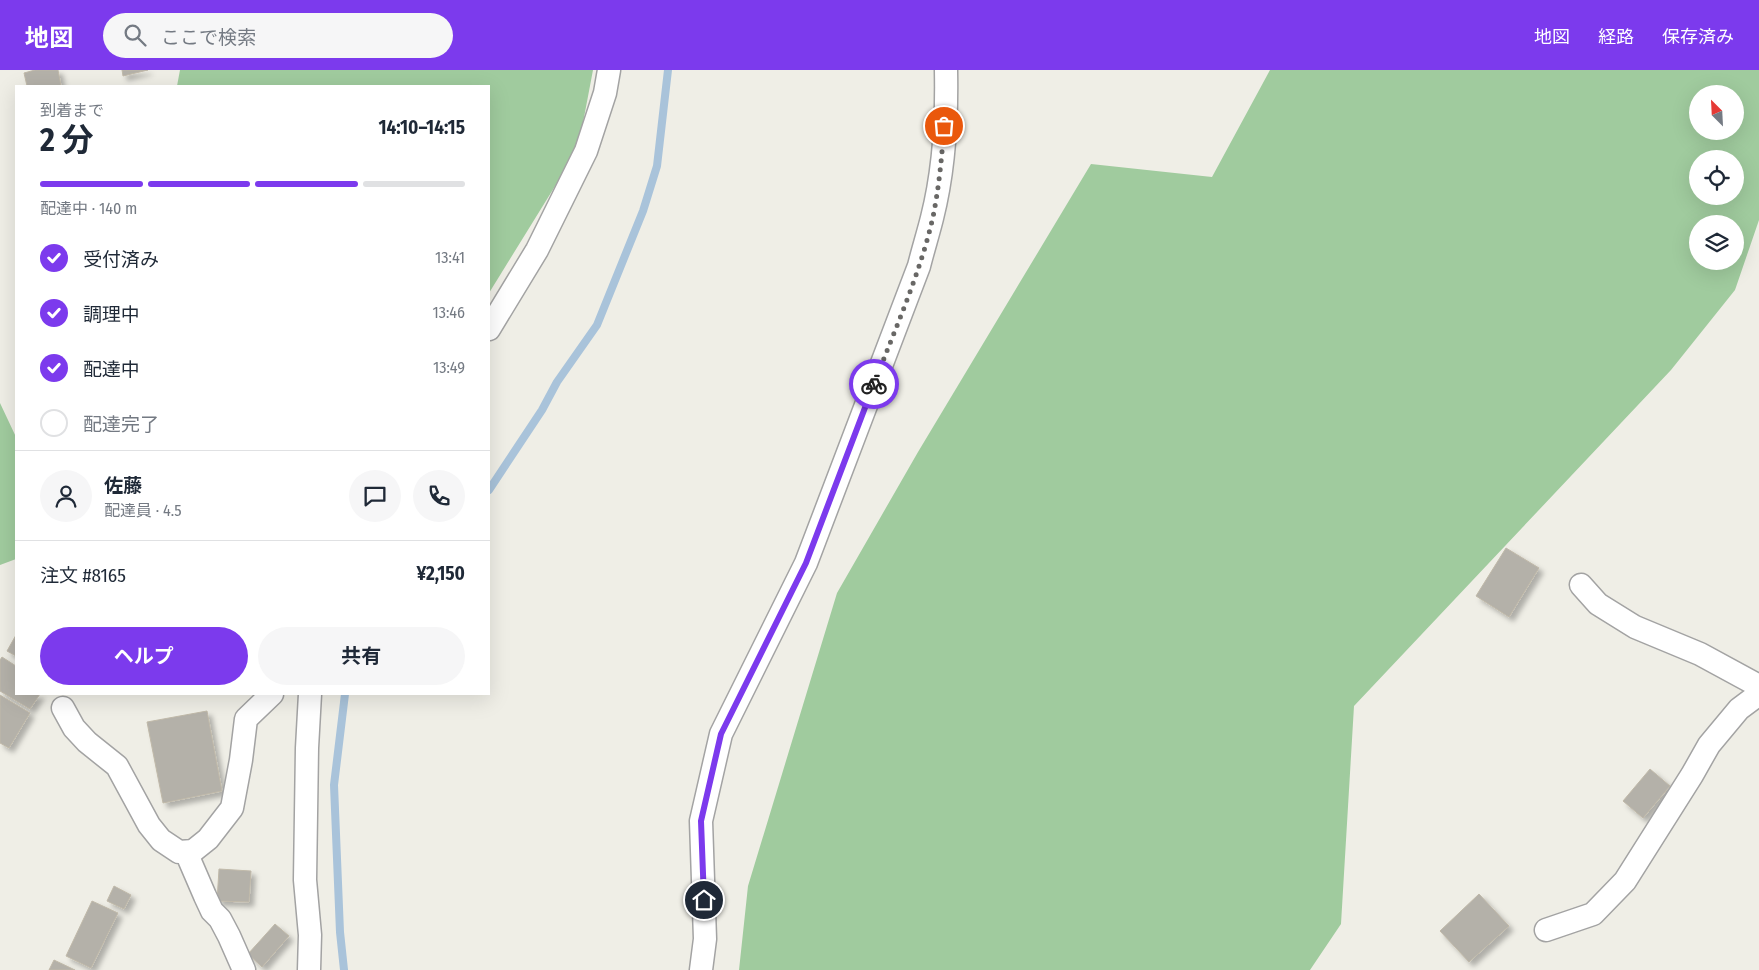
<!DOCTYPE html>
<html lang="ja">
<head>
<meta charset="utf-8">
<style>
  :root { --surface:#fff; --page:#f6f6f7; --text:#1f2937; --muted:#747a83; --line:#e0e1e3; --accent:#7c3aed }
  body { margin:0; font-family:"Fira Sans Condensed","Noto Sans JP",sans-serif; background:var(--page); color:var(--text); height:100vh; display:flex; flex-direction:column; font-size:19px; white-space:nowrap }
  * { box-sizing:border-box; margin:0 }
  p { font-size:16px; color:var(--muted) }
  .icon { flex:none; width:28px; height:28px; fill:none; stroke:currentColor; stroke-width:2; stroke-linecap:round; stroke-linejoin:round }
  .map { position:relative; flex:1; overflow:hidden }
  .details { position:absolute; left:15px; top:15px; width:475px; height:610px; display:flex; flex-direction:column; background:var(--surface); border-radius:0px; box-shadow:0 5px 20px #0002 }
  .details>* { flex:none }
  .needle { width:32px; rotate:336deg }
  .tools { position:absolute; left:1689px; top:15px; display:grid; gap:10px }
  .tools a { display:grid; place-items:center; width:55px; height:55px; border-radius:50%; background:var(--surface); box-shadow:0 5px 20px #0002; font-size:25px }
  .pin { position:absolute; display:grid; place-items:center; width:42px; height:42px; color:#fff; margin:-21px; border:2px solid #fff; border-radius:50%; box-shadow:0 1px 5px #0007 }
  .courier { position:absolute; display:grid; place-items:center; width:50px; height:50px; margin:-25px; border:4px solid #7c3aed; border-radius:50%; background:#fff; color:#222; box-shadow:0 1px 6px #0007 }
  .overview em { font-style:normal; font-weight:700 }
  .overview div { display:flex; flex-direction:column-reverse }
  .overview { display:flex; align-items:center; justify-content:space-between; height:85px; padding:0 25px }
  h1 { font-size:32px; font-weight:700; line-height:38px }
  .bar { display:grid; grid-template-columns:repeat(4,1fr); gap:8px 5px; align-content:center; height:60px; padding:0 25px }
  .bar i { height:6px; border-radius:4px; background:var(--line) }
  .bar .active { background:var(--accent) }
  .bar p { grid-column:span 4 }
  .line { display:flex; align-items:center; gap:12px; padding:0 25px; border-top:1px solid var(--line) }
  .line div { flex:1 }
  .round { display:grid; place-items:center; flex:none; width:52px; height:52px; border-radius:26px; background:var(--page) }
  ol { padding:0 25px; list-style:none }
  li { display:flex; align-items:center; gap:15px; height:55px }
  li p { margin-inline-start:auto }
  li .icon { padding:5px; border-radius:50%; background:var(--accent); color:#fff; stroke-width:4 }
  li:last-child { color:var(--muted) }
  li i { width:28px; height:28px; border:2px solid var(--line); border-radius:50% }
  .button { display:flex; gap:10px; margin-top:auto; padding:10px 25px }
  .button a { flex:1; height:58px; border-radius:30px; background:var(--accent); color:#fff; font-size:20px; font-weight:700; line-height:58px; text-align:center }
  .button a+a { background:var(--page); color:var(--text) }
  header { display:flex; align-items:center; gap:30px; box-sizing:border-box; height:70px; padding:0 25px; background:var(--accent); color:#fff }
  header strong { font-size:24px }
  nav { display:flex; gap:28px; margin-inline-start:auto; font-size:18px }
  .search { width:350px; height:45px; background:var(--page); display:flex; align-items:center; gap:12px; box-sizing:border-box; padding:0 18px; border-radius:28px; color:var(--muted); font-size:19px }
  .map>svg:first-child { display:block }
</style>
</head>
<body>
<header>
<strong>地図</strong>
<div class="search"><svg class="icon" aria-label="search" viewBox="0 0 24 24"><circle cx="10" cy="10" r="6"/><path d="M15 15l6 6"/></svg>ここで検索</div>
<nav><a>地図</a><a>経路</a><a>保存済み</a></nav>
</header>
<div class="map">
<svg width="1759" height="900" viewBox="0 0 1759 900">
  <defs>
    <filter id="shadow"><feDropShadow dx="4.5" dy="4.5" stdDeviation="2.5" flood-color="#0004"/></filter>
  </defs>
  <rect width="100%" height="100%" fill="#efeee6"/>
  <path fill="#a0cb9e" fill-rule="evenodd" d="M180 0H593L578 79 489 223V16H177Z
    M1270 0H1759V150L1735 220 1671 300 1354 636 1341 854 1310 900H739L748 816 837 523 918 382 1091 94 1212 107ZM1698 24H1735V61H1698ZM1698 89H1735V126H1698ZM1698 154H1735V191H1698Z
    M0 333 16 367V489L0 495Z"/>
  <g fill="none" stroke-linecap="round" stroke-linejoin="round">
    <path stroke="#a9c3da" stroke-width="8" d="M489 420 542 340 557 312 597 255 643 141 657 96 668 0
      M344 900 340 862 334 715 345 624"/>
  </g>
  <path fill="#b4b1a9" stroke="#c0b9a9" filter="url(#shadow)" d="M35 0H58L61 16H27L24 3Z
    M122 0H148L123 6Z
    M1506 478 1539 498 1509 547 1476 526Z
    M16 565V586L7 581Z
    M2 587 16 596V624H40L30 639 0 621V590Z
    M0 625 30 643 9 678 0 673Z
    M207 641 222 721 163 733 147 652Z
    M1650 699 1670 716 1643 748 1623 731Z
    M219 799 251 801 249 832 217 831Z
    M114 816 131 825 124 839 107 831Z
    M1479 824 1509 856 1469 892 1440 861Z
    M92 831 118 843 91 898 66 886Z
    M275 854 289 866 262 897 248 884Z
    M54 890 75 900H49Z"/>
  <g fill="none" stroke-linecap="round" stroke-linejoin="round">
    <g stroke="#a3a3a3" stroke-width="25">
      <path id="minor" d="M489 259 537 180 586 81 605 23 609 0
        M1581 515 1598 534 1635 557 1700 584 1759 616
        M63 638 74 658 87 672 117 696 149 755 161 770 179 782 193 781 208 769 232 738 241 690 246 649 272 624
        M186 782 205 826 212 841 220 849 229 866 244 900
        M1546 860 1593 844 1625 811 1692 705 1709 675 1739 639 1759 624
        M309 900 310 865 305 810 307 678 310 624
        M701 900 705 869 701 751 721 664 806 493 919 196C923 180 928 164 932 148 944 101 947 48 946 0"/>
    </g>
    <use href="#minor" stroke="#fff" stroke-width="22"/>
  </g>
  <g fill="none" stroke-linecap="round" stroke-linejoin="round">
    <path stroke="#686765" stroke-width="5" stroke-dasharray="0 9" d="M874 314C895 259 920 204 933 147 939 117 942 86 944 56"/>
    <path stroke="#7c3aed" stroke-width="6" d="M704 830 701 751 721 664 806 493 874 314"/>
  </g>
</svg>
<div class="tools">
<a><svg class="needle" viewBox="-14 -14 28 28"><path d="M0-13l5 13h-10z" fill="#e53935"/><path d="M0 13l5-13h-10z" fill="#747a83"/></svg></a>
<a><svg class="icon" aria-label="locate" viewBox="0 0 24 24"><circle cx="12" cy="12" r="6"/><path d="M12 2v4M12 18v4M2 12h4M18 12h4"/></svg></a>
<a><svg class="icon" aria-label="layers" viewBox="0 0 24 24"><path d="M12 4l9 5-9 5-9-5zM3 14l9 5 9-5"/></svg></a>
</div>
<div class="pin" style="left:944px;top:56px;background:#ea580c"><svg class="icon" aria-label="bag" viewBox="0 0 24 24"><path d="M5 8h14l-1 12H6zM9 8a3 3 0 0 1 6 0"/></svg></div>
<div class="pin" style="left:704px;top:830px;background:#1f2937"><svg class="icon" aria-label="home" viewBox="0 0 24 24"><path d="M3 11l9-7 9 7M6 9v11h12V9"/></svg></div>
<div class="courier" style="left:874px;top:314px"><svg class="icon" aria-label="bike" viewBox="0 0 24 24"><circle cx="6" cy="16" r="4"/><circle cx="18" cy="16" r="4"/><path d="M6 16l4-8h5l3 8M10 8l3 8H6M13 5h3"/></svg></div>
<section class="details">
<div class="overview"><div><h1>2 分</h1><p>到着まで</p></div><em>14:10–14:15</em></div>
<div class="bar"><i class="active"></i><i class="active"></i><i class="active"></i><i></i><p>配達中 · 140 m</p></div>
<ol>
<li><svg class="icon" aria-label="check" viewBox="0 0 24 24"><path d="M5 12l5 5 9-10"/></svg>受付済み<p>13:41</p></li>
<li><svg class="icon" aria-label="check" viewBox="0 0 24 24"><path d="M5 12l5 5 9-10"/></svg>調理中<p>13:46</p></li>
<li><svg class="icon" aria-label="check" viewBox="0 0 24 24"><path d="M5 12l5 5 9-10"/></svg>配達中<p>13:49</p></li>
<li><i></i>配達完了</li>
</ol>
<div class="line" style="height:90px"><a class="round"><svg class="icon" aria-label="person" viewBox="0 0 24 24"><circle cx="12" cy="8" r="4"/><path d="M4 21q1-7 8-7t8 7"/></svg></a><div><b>佐藤</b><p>配達員 · 4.5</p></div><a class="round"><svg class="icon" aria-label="chat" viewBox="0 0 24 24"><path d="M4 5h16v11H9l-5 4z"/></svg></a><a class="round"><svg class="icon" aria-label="phone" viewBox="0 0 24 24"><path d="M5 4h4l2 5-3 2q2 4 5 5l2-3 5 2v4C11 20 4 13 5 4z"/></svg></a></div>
<div class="line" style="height:65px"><div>注文 #8165</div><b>¥2,150</b></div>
<div class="button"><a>ヘルプ</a><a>共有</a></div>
</section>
</div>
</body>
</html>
